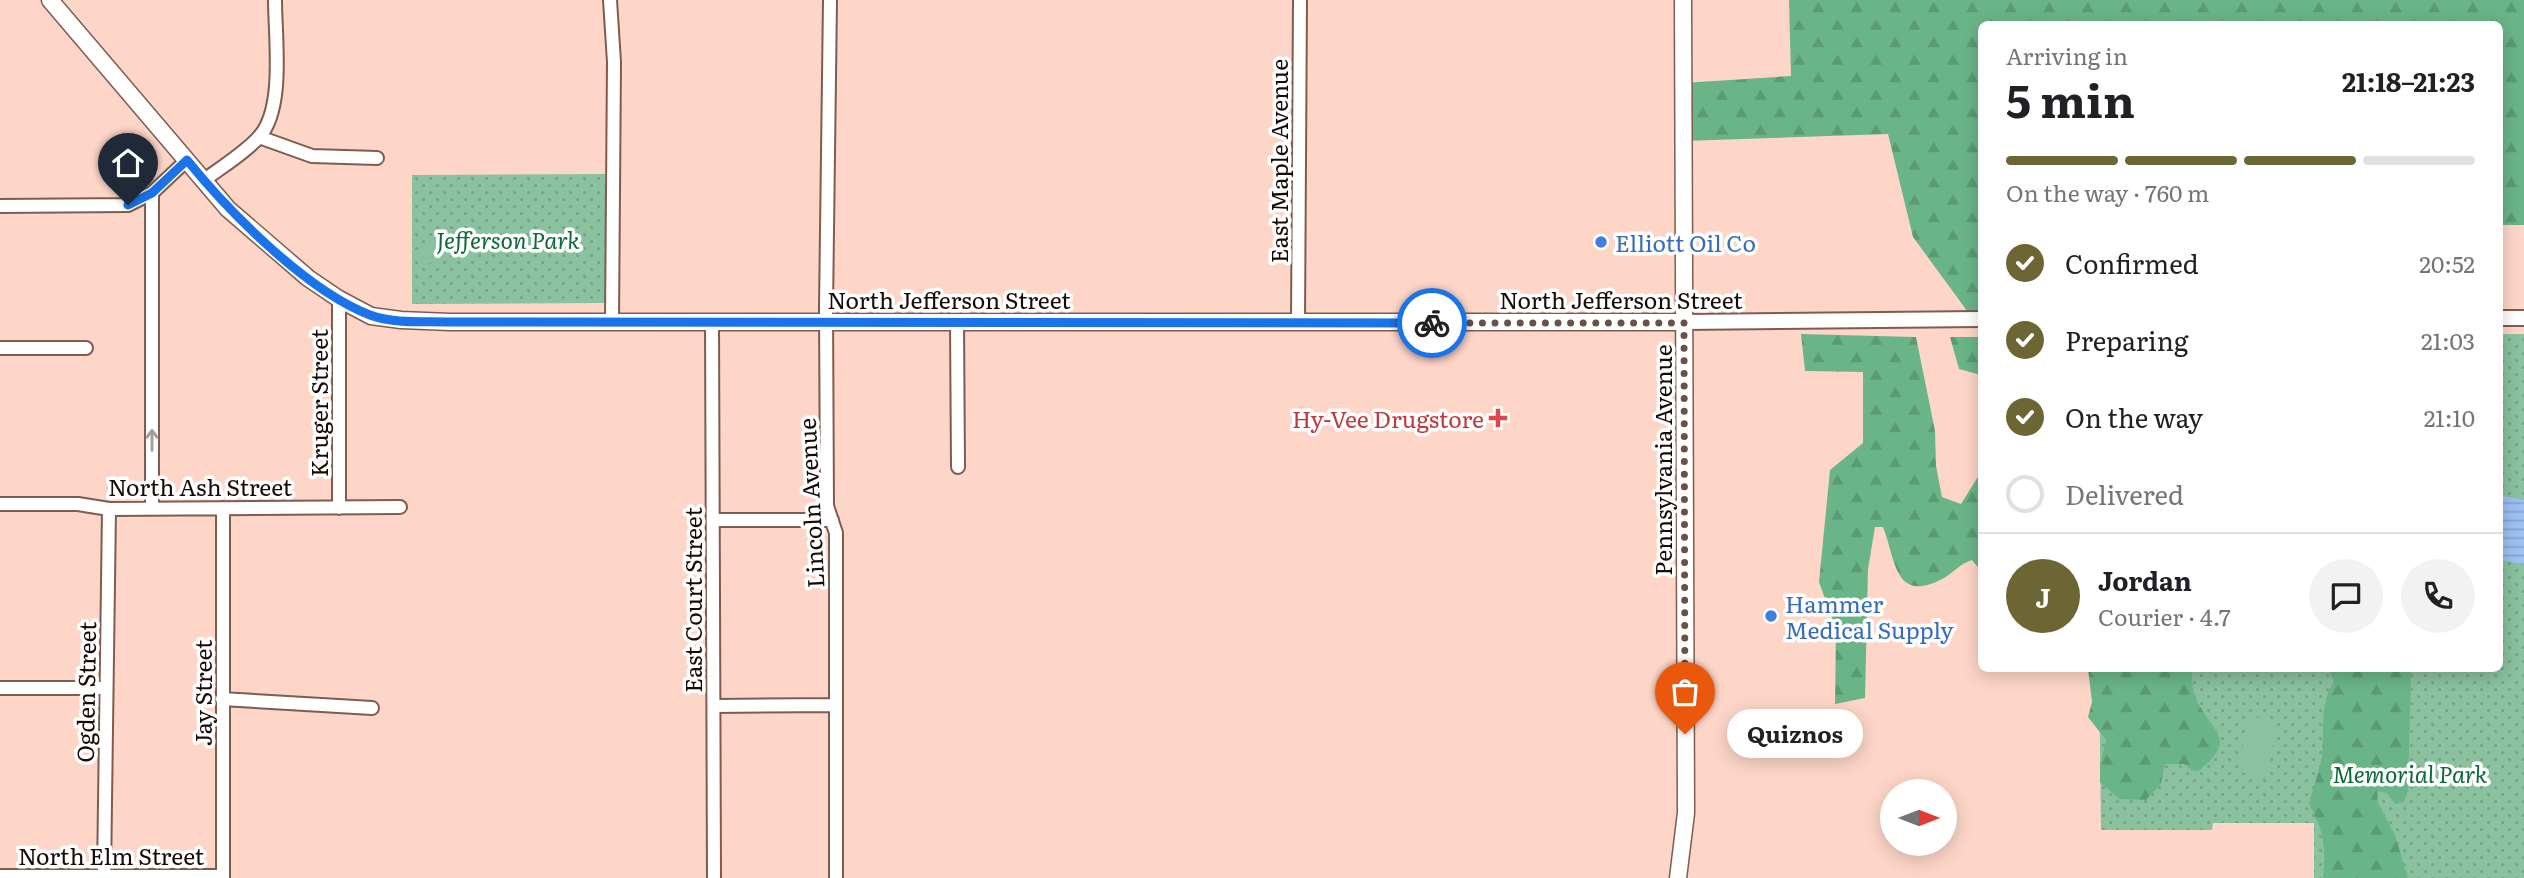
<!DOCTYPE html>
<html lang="en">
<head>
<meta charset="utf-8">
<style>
  :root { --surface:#fff; --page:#f2f2f2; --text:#202124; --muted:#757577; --line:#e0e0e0; --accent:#6b6633 }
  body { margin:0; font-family:Literata,serif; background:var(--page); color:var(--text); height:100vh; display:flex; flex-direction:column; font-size:26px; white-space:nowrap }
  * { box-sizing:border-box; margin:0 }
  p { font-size:23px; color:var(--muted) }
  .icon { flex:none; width:38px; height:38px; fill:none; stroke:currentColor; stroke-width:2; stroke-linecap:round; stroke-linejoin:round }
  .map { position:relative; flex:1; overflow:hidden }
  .sheet { position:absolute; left:1978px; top:21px; width:525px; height:651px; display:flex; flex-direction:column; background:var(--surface); border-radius:10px; box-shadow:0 4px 18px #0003 }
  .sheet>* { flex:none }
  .needle { width:46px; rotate:90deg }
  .buttons { position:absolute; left:1880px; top:779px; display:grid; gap:14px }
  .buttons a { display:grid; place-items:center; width:77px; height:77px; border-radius:50%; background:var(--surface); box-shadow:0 4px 18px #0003; font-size:35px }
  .pin { position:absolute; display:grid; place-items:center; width:60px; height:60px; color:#fff; margin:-72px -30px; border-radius:50% 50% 50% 0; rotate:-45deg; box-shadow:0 0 7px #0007 }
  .pin .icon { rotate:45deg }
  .courier { position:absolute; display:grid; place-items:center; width:70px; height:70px; margin:-35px; border:5px solid #1a73e8; border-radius:50%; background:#fff; color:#222; box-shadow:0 2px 9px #0007 }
  .bubble { position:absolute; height:49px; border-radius:24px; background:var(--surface); box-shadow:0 4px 18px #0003; font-size:23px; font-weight:700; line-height:49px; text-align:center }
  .headline em { font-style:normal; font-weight:700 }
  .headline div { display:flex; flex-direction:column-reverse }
  .headline { display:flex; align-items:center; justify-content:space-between; height:119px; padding:0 28px }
  h1 { font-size:46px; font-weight:700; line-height:52px }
  .bar { display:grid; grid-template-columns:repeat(4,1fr); gap:10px 7px; align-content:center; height:84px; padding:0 28px }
  .bar i { height:9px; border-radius:5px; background:var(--line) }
  .bar .selected { background:var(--accent) }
  .bar p { grid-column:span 4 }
  .line { display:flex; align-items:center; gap:18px; padding:0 28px; border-top:2px solid var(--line) }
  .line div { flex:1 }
  .round { display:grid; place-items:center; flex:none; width:74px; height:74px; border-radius:37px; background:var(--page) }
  ol { padding:0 28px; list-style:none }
  li { display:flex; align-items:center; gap:21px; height:77px }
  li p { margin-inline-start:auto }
  li .icon { padding:7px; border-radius:50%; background:var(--accent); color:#fff; stroke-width:4 }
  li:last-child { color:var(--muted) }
  li i { width:38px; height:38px; border:4px solid var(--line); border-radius:50% }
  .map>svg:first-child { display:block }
</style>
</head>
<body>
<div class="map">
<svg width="2524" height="878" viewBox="0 0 2524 878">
  <defs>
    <pattern id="grass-dots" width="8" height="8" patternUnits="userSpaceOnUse" patternTransform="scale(1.75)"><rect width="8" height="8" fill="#8ac19e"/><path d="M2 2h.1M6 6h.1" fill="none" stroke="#76a487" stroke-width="1.8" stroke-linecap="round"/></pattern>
    <pattern id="forest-firs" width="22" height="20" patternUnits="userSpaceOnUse" patternTransform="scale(1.75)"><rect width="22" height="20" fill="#6ab588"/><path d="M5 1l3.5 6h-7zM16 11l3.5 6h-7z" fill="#5b9a74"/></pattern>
    <pattern id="water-rules" width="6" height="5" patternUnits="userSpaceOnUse" patternTransform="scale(1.75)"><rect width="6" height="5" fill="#9ec1f3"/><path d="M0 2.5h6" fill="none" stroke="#87a4cf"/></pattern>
  </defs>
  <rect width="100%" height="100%" fill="#fdd6c7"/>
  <path fill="url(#grass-dots)" d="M605 174V303L412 304V175Z
    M2499 334H2524V878H2314V823H2213L2212 830H2101L2099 669 2499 668Z"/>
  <path fill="url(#forest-firs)" d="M1789 0H2524V225H2499V24H1981V319H1973L1913 237 1888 134 1684 141V83L1791 76Z
    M1801 334 1916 337 1935 431 1936 466 1942 497 1961 504 1981 472V571L1972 560C1961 563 1954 572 1944 578 1894 605 1896 560 1883 527H1875L1868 569 1865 698 1835 704 1836 629 1819 582 1830 470 1863 443V372L1805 371Z
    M1950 337H1981V375L1959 369Z
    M2088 669H2192C2192 677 2192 688 2195 696 2207 729 2242 738 2198 771H2193L2184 764H2165L2161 784 2146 800 2119 799 2100 782V765L2106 740 2088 717 2092 702Z
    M2328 669H2411L2408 791 2404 802 2395 804 2387 793 2377 791 2378 803 2395 835 2408 878H2323C2326 847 2324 831 2309 804 2313 788 2319 773 2322 756 2325 729 2319 705 2334 681Z"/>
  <path fill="#8ac19e" d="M436 242 438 262 422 265 419 244Z
    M2247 716 2276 720 2268 777 2239 772Z"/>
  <path fill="url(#water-rules)" d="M2499 495 2524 500V565L2499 559Z"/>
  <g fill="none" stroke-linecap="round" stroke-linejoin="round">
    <g stroke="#7e5c50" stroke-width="16">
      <path id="minor" d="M610 0 614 62 612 322
        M830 0 826 308 827 506 836 533V878
        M259 137 312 156 377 158
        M203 181C220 168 245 153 259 137 285 109 275 37 275 0
        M152 193V508
        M0 206 128 205 152 193 187 160
        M339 299V508
        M712 322 714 878
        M957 322 958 467
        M1298 322 1300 0
        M0 348H86
        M0 504H78L109 509 400 507
        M713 520H832
        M0 688H106
        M222 699 372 708
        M714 706 835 705
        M0 876H222
        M104 876 109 509
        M223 878V508"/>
    </g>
    <g stroke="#7e5c50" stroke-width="18">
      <path id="tertiary" d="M2499 318H2524
        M1684 322 1981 319"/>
    </g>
    <g stroke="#7e5c50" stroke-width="19">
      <path id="secondary" d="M50 0 228 209 308 278 339 299 371 316 401 320 450 322H1684
        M1678 878 1686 813 1683 0"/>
    </g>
    <use href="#minor" stroke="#fff" stroke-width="12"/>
    <use href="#tertiary" stroke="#fff" stroke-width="14"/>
    <use href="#secondary" stroke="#fff" stroke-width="16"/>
  </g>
  <defs><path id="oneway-shaft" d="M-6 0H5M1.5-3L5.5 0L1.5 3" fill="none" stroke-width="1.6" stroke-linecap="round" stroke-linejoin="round" transform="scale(1.75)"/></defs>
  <use stroke="#a29d9b" href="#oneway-shaft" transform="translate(152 440) rotate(-90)"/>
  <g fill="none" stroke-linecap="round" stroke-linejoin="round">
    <path stroke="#67514a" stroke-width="7" stroke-dasharray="0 12.6" d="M1432 323H1684L1685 734"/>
    <path stroke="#1a73e8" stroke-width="9" d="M128 205 152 193 187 160C229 212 307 291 370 315 394 324 425 321 450 322L1432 323"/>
  </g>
  <g fill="#3f7fe0" stroke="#fff" stroke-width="2.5">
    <circle cx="1601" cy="242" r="7"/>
    <circle cx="1771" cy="616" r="7"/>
  </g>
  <path fill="#e0444e" stroke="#fff" stroke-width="2.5" d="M1494.5 407.5h7v7h7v7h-7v7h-7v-7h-7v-7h7z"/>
  <g text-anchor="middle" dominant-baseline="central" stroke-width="7" stroke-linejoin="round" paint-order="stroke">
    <g font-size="23" fill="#160a06" stroke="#fff">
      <text transform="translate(1278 161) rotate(-90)">East Maple Avenue</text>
      <text x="949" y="299">North Jefferson Street</text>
      <text x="1621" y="299">North Jefferson Street</text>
      <text transform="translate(318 403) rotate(-90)">Kruger Street</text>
      <text transform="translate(1662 460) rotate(-90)">Pennsylvania Avenue</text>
      <text x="200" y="486">North Ash Street</text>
      <text transform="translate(810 503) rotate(-93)">Lincoln Avenue</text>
      <text transform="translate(692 600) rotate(-90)">East Court Street</text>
      <text transform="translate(85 692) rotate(-89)">Ogden Street</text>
      <text transform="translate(202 693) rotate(-90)">Jay Street</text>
      <text x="111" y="855">North Elm Street</text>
    </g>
    <g font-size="23" font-style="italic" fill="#0e673d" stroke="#fff">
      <text x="508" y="239">Jefferson Park</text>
      <text x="2410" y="773">Memorial Park</text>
    </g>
    <g font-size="23" fill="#366cbe" stroke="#fff" text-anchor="start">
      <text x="1615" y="242">Elliott Oil Co</text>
      <text x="1785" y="603">Hammer<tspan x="1785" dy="26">Medical Supply</tspan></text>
    </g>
    <g font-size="23" fill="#be3a42" stroke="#fff" text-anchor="end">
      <text x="1484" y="418">Hy-Vee Drugstore</text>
    </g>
  </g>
</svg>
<div class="buttons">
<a><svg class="needle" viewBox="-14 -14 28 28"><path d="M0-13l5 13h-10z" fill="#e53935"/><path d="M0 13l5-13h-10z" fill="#757577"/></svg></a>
</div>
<div class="pin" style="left:1685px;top:734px;background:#ea580c"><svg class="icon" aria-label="bag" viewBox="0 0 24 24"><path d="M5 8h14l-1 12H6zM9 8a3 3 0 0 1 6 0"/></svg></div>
<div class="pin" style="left:128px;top:205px;background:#1f2937"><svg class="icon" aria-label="home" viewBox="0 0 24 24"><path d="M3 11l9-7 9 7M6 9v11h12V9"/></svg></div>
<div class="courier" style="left:1432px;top:323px"><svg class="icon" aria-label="bike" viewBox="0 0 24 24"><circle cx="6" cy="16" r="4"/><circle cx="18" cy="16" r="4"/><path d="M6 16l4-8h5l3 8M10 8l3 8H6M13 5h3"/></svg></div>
<div class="bubble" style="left:1727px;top:709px;width:136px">Quiznos</div>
<section class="sheet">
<div class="headline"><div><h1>5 min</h1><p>Arriving in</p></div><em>21:18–21:23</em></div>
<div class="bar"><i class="selected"></i><i class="selected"></i><i class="selected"></i><i></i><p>On the way · 760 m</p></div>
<ol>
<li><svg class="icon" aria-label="check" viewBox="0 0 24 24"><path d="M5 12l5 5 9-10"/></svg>Confirmed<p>20:52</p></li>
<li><svg class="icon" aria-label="check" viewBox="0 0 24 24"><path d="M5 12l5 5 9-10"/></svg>Preparing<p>21:03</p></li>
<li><svg class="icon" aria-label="check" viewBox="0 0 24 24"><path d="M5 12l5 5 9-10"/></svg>On the way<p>21:10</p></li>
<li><i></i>Delivered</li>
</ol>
<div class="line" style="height:126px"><b class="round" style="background:var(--accent);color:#fff">J</b><div><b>Jordan</b><p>Courier · 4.7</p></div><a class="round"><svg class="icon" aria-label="chat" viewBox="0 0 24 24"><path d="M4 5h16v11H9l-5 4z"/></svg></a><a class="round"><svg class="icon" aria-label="phone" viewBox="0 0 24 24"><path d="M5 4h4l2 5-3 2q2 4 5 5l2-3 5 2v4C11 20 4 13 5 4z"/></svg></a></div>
</section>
</div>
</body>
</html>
